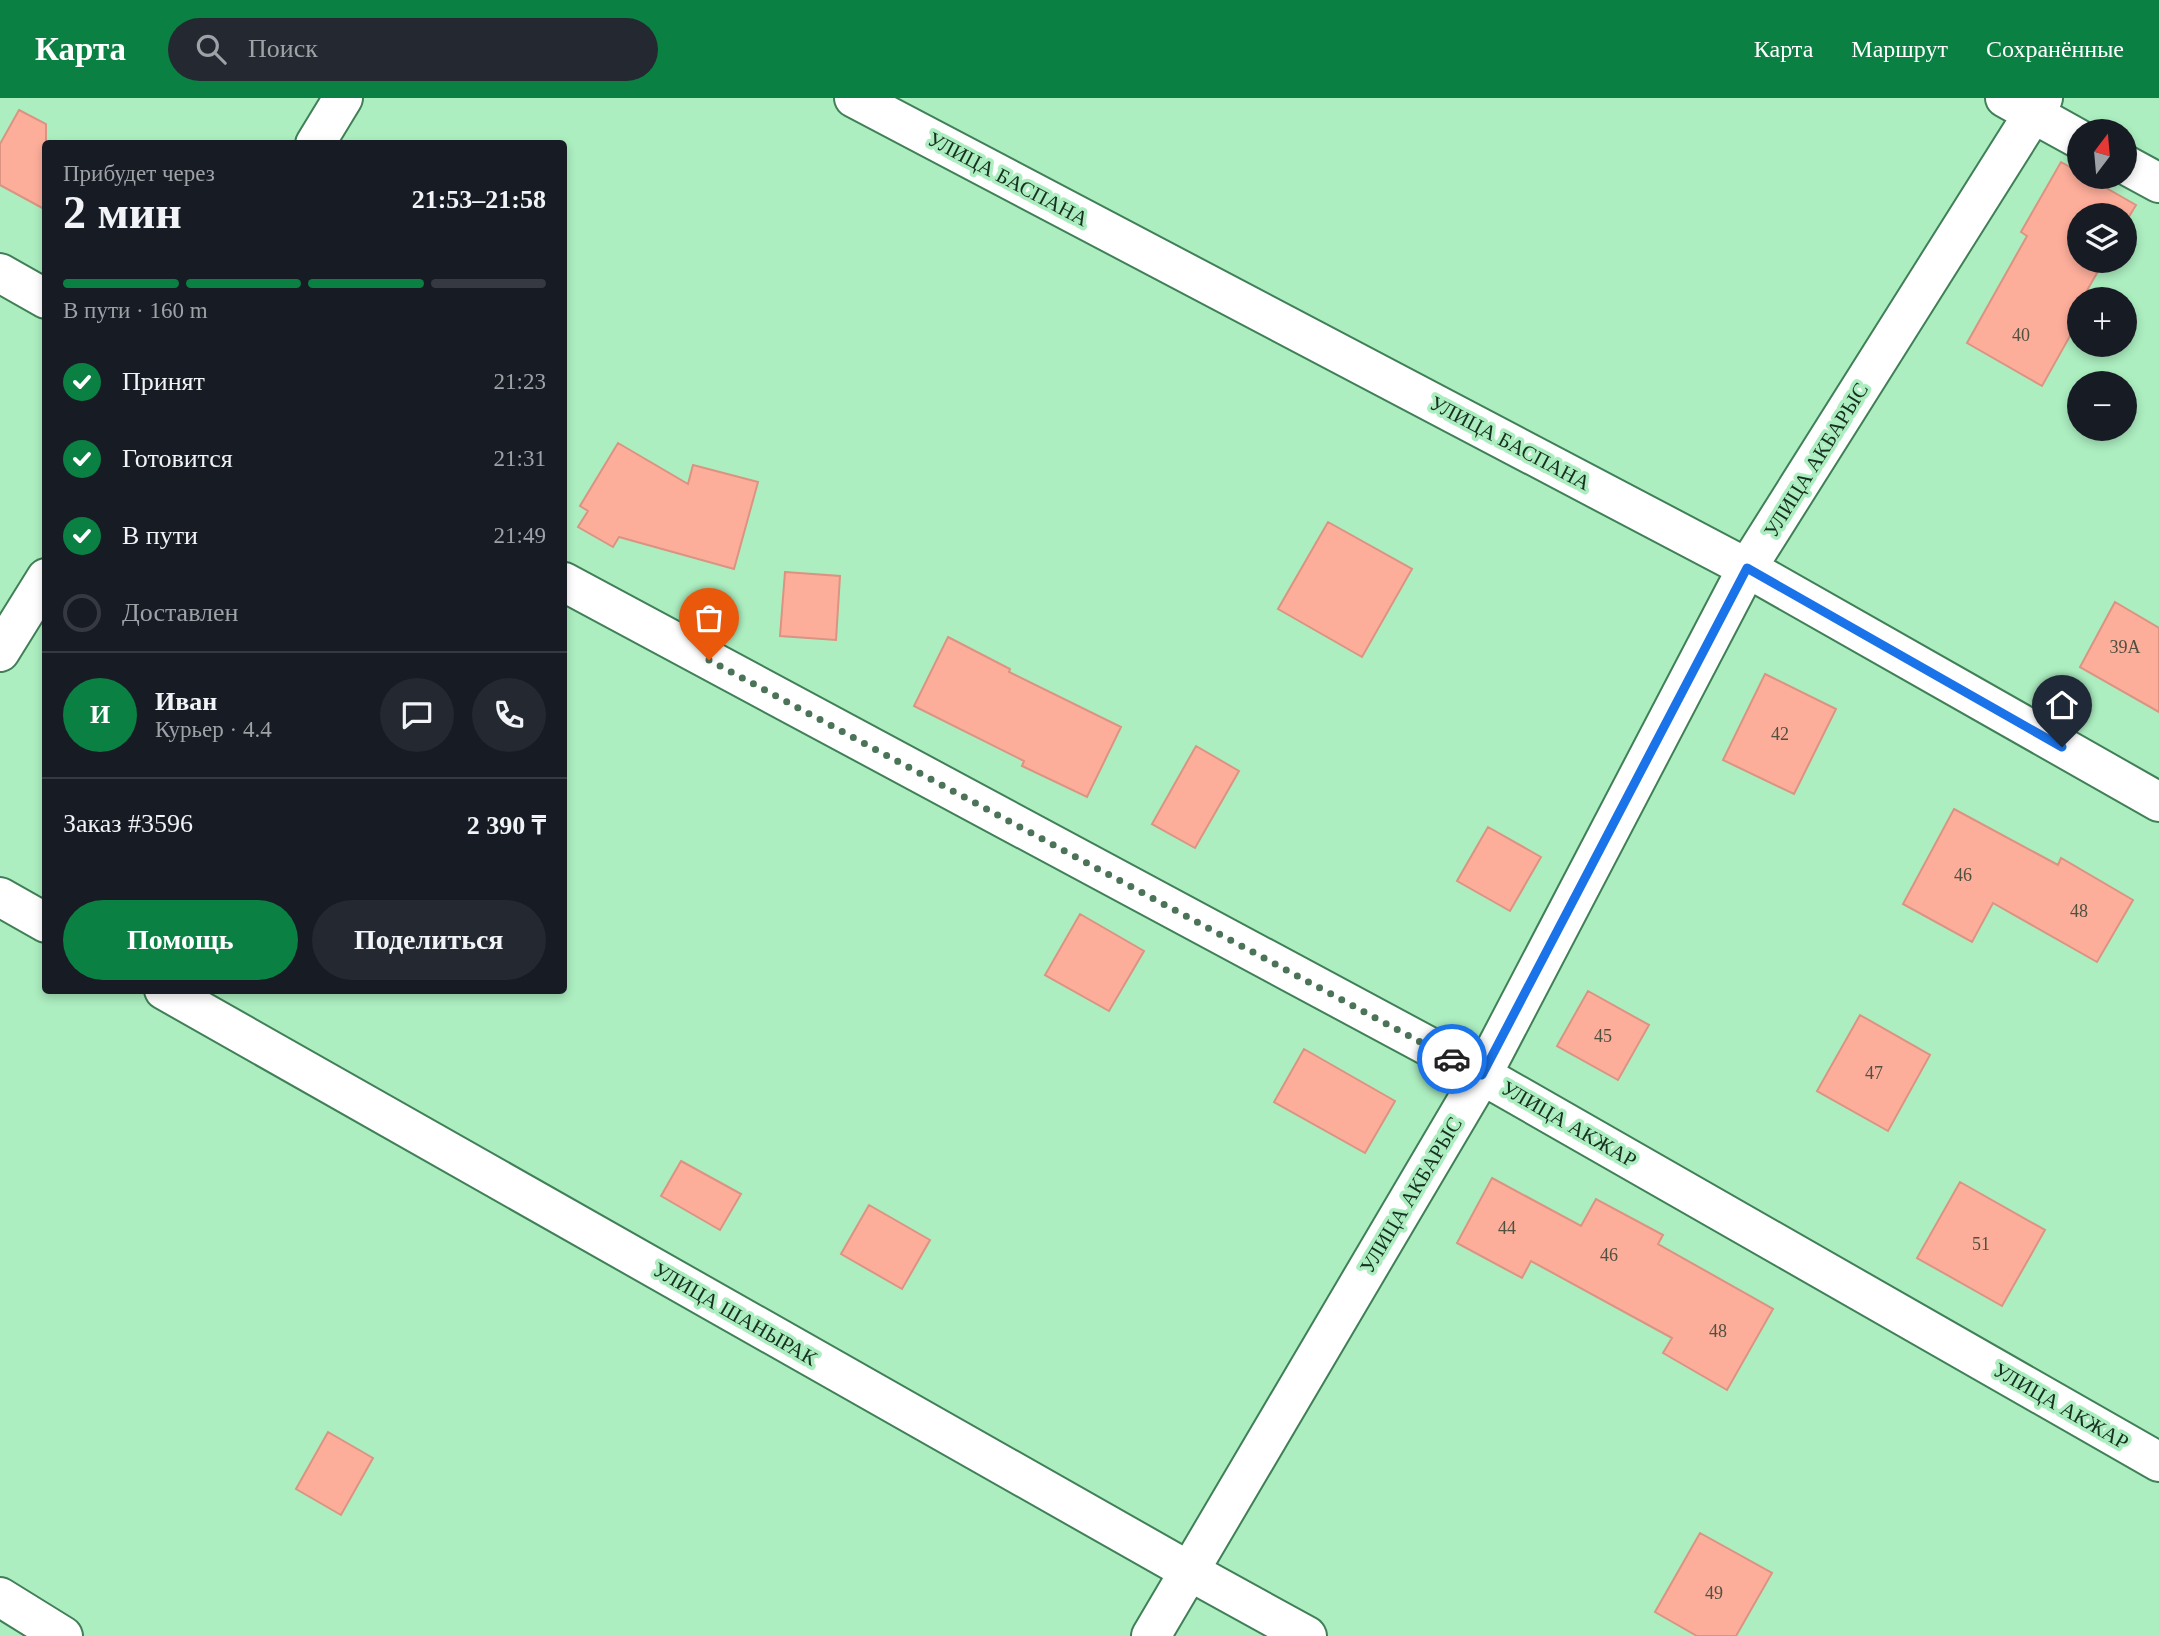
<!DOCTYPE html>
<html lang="ru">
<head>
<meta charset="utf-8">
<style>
  :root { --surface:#171b24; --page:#242831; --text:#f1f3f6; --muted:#9ea1a6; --line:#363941; --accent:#0b8043 }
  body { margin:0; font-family:"Times New Roman",serif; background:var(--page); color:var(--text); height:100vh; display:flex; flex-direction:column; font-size:26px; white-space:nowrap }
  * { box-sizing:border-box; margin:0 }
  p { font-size:23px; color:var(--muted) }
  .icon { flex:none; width:38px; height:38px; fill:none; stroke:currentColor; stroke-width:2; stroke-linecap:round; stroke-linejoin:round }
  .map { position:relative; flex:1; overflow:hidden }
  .side { position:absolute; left:42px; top:42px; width:525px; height:854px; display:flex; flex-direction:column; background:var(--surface); border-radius:7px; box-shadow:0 4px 10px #0003 }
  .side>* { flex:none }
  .needle { width:46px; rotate:16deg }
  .controls { position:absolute; left:2067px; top:21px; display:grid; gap:14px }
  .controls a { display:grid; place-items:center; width:70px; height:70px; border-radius:50%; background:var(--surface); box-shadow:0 4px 10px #0003; font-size:35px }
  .pin { position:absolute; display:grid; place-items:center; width:60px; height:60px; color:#fff; margin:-72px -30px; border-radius:50% 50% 50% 0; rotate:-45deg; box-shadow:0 0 7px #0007 }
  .pin .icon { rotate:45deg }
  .courier { position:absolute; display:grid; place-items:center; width:70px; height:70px; margin:-35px; border:5px solid #1a73e8; border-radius:50%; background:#fff; color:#222; box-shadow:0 2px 9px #0007 }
  .headline em { font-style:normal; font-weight:700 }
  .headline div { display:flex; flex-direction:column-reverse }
  .headline { display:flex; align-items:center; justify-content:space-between; height:119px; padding:0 21px }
  h1 { font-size:46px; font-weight:700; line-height:52px }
  .bar { display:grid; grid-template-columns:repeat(4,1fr); gap:10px 7px; align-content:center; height:84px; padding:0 21px }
  .bar i { height:9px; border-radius:5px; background:var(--line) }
  .bar .active { background:var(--accent) }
  .bar p { grid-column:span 4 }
  .line { display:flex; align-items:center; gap:18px; padding:0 21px; border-top:2px solid var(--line) }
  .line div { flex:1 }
  .round { display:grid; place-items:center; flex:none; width:74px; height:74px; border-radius:37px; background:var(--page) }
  ol { padding:0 21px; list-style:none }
  li { display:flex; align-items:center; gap:21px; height:77px }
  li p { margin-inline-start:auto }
  li .icon { padding:7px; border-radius:50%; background:var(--accent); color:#fff; stroke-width:4 }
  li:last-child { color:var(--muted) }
  li i { width:38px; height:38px; border:4px solid var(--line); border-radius:50% }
  .button { display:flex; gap:14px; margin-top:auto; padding:14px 21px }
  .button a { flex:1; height:80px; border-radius:42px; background:var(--accent); color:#fff; font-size:28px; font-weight:700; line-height:80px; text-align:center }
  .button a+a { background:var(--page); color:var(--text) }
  header { display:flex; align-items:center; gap:42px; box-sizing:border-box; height:98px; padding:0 35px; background:var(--accent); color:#fff }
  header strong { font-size:33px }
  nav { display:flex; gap:38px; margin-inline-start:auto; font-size:24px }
  .search { width:490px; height:63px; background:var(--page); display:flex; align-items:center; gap:18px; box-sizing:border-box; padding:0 24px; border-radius:38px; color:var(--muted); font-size:26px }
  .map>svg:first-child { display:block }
</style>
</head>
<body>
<header>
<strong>Карта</strong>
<div class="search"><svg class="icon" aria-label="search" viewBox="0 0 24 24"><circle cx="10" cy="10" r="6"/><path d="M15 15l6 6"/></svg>Поиск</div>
<nav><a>Карта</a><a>Маршрут</a><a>Сохранённые</a></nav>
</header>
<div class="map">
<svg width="2159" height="1538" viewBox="0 0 2159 1538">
  <rect width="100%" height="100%" fill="#aceec0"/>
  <path fill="#fdae9b" stroke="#db9382" stroke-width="2" d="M19 12 46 26V112L0 87V46Z
    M2061 64 2079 74V79H2087L2136 107 2124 127V117H2079V163H2104L2082 201H2079L2068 225 2075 229 2042 288 1967 245 2027 138 2021 134Z
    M618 345 688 386 693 367 758 384 734 471 619 439 613 449 578 429 588 413 580 408Z
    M1328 424 1412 471 1362 559 1278 511Z
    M785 474 840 478 836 542 780 538Z
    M2115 504 2159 530V614L2080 569Z
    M948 539 1010 571 1009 574 1121 629 1087 699 1022 668 1024 663 914 608Z
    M1765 576 1836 611 1794 696 1723 662Z
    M1196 648 1239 673 1195 750 1152 726Z
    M1954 711 2058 767 2061 760 2133 802 2097 864 1993 805 1972 844 1903 806Z
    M1488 729 1541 759 1510 813 1457 783Z
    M1080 816 1144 853 1109 913 1045 877Z
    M1588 893 1649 927 1618 982 1557 948Z
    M1860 917 1930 957 1888 1033 1817 993Z
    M1304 951 1395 1003 1365 1055 1274 1004Z
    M681 1063 741 1096 720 1132 661 1098Z
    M1492 1080 1581 1128 1596 1101 1663 1137 1658 1146 1773 1211 1727 1292 1663 1255 1672 1240 1531 1163 1522 1180 1457 1145Z
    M1960 1084 2045 1132 2002 1208 1917 1160Z
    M869 1107 930 1142 902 1191 841 1156Z
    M328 1334 373 1360 341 1417 296 1391Z
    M1700 1435 1772 1475 1736 1538H1697L1655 1514Z"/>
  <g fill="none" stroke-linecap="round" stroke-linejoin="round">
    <g stroke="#407f57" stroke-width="42">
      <path id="minor" d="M854 0 1747 470 2159 704
        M2005 0 2079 41
        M315 46 343 0
        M2124 66 2159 85
        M0 175 46 201
        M564 484 1482 977 2159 1364
        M0 554 46 480
        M0 799 46 825
        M164 892 1189 1473 1307 1538
        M0 1499 63 1538
        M1151 1538 1482 977 1747 470 2043 0"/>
    </g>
    <use href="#minor" stroke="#fff" stroke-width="38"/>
  </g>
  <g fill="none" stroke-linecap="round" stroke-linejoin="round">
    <path stroke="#4b7358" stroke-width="7" stroke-dasharray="0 12.6" d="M709 562 1452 961"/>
    <path stroke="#1a73e8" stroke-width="9" d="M1452 961 1482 977 1747 470 2062 649"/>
  </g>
  <g text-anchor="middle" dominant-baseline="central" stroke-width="7" stroke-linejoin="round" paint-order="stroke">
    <g font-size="18" fill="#50503f">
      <text x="2021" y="237">40</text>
      <text x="2125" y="549">39А</text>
      <text x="1780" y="636">42</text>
      <text x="1963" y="777">46</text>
      <text x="2079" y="813">48</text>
      <text x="1603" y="938">45</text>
      <text x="1874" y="975">47</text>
      <text x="1507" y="1130">44</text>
      <text x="1981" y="1146">51</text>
      <text x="1609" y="1157">46</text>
      <text x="1718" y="1233">48</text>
      <text x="1714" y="1495">49</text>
    </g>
    <g font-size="21" fill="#173120" stroke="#aceec0">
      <text transform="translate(1008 81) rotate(28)">УЛИЦА БАСПАНА</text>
      <text transform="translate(1510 345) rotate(28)">УЛИЦА БАСПАНА</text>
      <text transform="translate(1816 362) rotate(-58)">УЛИЦА АКБАРЫС</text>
      <text transform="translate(1569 1026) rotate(30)">УЛИЦА АКЖАР</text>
      <text transform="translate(1411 1097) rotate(-59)">УЛИЦА АКБАРЫС</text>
      <text transform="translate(735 1216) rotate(30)">УЛИЦА ШАНЫРАК</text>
      <text transform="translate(2061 1308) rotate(30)">УЛИЦА АКЖАР</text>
    </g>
  </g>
</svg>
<div class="controls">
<a><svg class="needle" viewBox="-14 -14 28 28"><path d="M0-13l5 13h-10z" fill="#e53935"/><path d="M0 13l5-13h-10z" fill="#9ea1a6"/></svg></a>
<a><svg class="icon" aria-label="layers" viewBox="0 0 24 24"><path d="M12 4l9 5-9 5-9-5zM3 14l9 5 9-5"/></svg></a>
<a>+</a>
<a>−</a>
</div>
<div class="pin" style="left:709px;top:562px;background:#ea580c"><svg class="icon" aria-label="bag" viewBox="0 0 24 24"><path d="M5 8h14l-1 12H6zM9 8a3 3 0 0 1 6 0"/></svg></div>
<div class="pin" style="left:2062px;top:649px;background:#1f2937"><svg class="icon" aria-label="home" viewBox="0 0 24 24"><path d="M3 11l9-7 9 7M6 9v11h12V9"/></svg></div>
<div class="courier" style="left:1452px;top:961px"><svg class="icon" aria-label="car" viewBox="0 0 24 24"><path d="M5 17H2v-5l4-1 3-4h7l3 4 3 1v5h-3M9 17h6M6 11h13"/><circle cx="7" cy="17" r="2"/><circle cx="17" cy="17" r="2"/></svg></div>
<section class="side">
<div class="headline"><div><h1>2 мин</h1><p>Прибудет через</p></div><em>21:53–21:58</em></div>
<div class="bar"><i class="active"></i><i class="active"></i><i class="active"></i><i></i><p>В пути · 160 m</p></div>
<ol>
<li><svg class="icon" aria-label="check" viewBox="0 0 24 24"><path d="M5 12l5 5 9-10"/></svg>Принят<p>21:23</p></li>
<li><svg class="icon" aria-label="check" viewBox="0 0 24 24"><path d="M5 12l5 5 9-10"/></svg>Готовится<p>21:31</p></li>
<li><svg class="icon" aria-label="check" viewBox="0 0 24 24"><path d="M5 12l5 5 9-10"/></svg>В пути<p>21:49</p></li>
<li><i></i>Доставлен</li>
</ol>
<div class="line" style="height:126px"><b class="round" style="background:var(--accent);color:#fff">И</b><div><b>Иван</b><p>Курьер · 4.4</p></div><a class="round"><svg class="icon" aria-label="chat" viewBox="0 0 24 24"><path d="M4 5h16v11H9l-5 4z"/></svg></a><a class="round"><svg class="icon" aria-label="phone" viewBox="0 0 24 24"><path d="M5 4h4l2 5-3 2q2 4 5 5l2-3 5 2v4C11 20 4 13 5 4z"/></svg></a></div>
<div class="line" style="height:91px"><div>Заказ #3596</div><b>2 390 ₸</b></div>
<div class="button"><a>Помощь</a><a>Поделиться</a></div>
</section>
</div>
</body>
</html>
